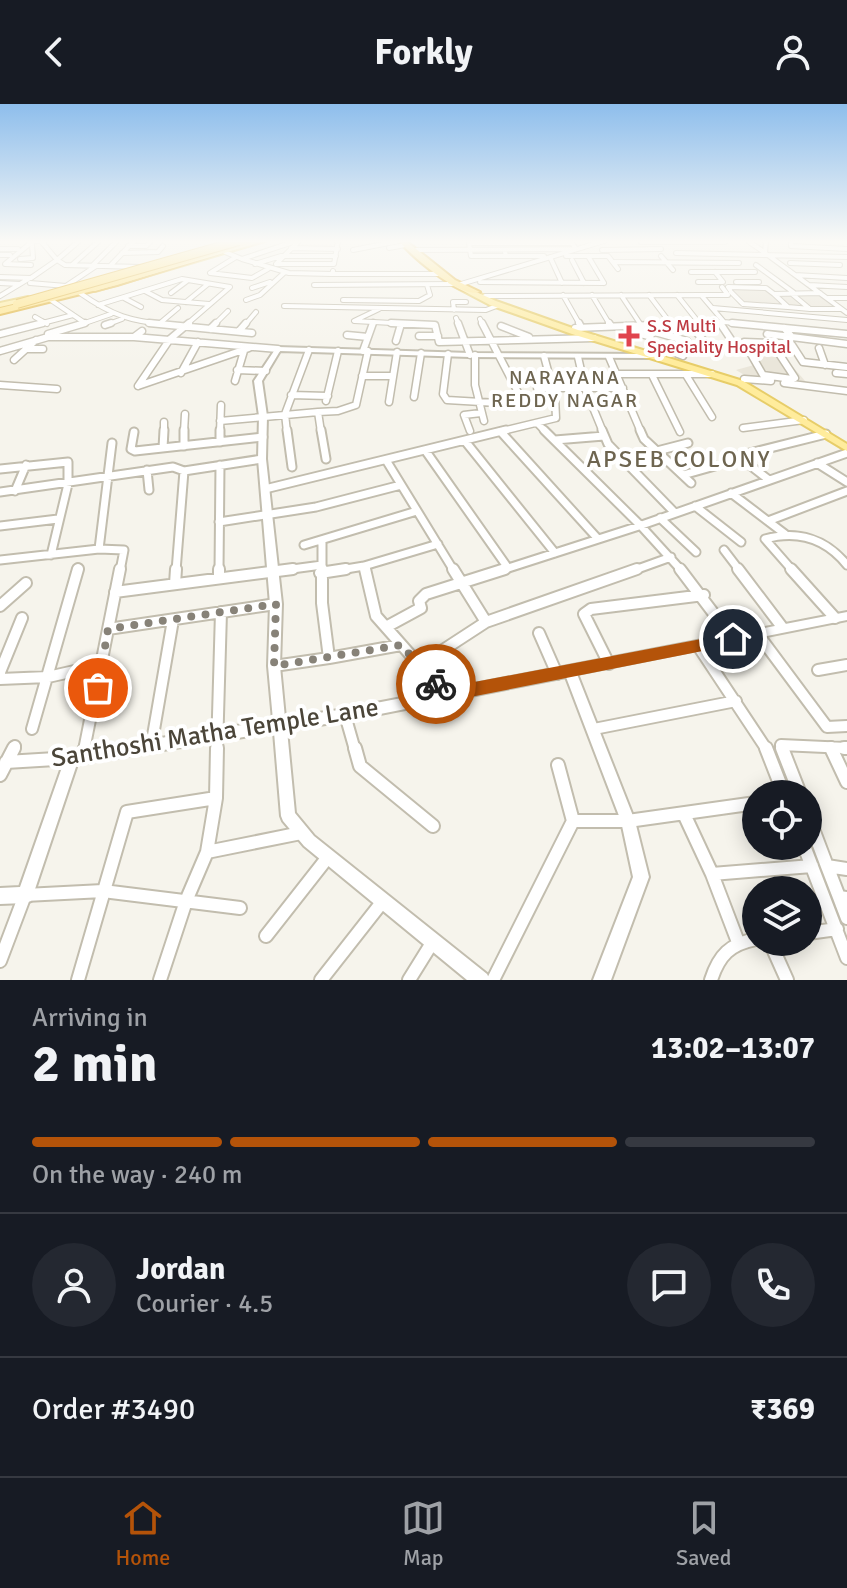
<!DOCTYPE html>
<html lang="en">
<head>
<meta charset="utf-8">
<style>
  :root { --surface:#171b24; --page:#242831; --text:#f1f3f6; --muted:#9ea1a6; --line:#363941; --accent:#b45309 }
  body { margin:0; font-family:Signika,sans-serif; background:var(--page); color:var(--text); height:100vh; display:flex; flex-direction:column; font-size:30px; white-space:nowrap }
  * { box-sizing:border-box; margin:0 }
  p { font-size:26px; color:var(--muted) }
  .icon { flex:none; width:44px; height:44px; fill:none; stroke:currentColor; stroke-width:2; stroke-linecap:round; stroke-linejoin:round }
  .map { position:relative; height:876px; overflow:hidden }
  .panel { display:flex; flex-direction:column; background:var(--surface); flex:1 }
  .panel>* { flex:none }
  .tools { position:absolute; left:742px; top:676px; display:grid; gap:16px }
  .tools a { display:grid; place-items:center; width:80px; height:80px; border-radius:50%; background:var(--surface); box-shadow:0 4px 20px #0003; font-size:40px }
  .pin { position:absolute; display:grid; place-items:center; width:68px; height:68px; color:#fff; margin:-34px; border:4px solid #fff; border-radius:50%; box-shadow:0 2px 8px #0007 }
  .courier { position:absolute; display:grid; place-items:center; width:80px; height:80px; margin:-40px; border:6px solid #b45309; border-radius:50%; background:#fff; color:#222; box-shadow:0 2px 10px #0007 }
  .overview em { font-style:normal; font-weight:700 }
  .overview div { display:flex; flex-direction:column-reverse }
  .overview { display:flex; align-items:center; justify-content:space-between; height:136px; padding:0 32px }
  h1 { font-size:52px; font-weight:700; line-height:60px }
  .bar { display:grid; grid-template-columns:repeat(4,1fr); gap:12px 8px; align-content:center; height:96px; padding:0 32px }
  .bar i { height:10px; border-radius:6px; background:var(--line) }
  .bar .selected { background:var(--accent) }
  .bar p { grid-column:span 4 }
  .line { display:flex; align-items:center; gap:20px; padding:0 32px; border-top:2px solid var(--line) }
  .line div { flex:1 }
  .round { display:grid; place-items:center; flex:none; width:84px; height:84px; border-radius:42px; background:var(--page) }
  header { display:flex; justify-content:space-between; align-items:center; height:104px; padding:0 32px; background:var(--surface); font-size:36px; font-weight:700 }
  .menu { display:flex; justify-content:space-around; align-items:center; height:112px; border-top:2px solid var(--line); background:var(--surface); font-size:22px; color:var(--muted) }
  .menu a { display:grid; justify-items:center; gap:4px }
  .menu .selected { color:var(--accent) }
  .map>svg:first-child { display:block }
</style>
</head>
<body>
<header><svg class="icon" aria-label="back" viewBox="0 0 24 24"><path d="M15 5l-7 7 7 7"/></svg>Forkly<svg class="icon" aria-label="person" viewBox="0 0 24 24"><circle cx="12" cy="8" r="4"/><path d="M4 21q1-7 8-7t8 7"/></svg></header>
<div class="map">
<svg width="847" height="876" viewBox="0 0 847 876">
  <rect width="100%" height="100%" fill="#f6f4ec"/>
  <path fill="#eae6da" d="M725 182 767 183 775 189 814 188 837 205 739 201Z
    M734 235 775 238 789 262 793 263 806 278 746 272 736 266 754 261Z"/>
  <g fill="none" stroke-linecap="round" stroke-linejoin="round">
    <g stroke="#c2bdae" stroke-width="6">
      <path id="minor-far4" d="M79 137 57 156 65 161 141 163
        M299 137 276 160H334L338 137
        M748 137 764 148
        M766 137 765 149 847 209
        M791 137V142L847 145
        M641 138H725
        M128 142H146L151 137
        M291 144 338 145
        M389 144 405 141
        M0 145H18
        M353 146 399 137
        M416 146 576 145
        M602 146 661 145
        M225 148 242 155 296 137
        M505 148 506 152H544
        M122 149 158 148 163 142
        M676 149 847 153
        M0 151H10
        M506 152H471L469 139H572L576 145
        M566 152H608L618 165
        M588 152 604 179
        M661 152 673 166
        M236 153 210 169 252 174 268 165
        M550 153 562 179
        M20 155 33 154 32 140
        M242 155 289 169 332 170 333 167
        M572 156 584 179
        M614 158 739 159
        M790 159 840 161
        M255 160 281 152H336
        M31 161 5 160 33 137H41
        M72 161 99 137
        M93 161 117 137
        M111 161 134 137
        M756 161 793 188
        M691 168H755
        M332 170H439
        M795 171 847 174
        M0 173 31 174 57 156 41 137
        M480 178 604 179
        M698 178H723L715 168
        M736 178H759
        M0 179 19 180
        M30 179 66 182 96 162
        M461 180 604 137
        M314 181 452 180
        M809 181 847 183
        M252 184 270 178
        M730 186 728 183 766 184 774 190
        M145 187 162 196 209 200
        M731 188 743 200 788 203
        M80 189C113 212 130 217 169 221
        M171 189 187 177
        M792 190 810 205 788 203 774 190 820 189
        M563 191 580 221
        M592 191 610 221
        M621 191 641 221
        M649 191 671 220
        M677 191 700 220
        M701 191H728L722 183
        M0 192 30 174
        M485 192 701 191 724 218
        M124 194 141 203
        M828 194H847
        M51 196 85 219 111 210
        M246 196 260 191 285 168
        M343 196 419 197 430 191 427 181
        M186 198 208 180
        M98 201 182 175 230 183 186 221
        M284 202 486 206 499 201
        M713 204 847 216
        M379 205 354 217 431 221
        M810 205H841
        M454 206 453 198H466
        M35 213 47 220
        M456 214 459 221
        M480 215 483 221
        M159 220 178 204
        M35 221 73 211
        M79 221 85 219
        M106 221 122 215
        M214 221 228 207
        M245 221 256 208
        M654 221 724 218 753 221"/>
    </g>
    <g stroke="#c2bdae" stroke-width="9">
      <path id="minor-far3" d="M149 219 252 229
        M391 219 435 221 439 238 594 234
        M458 219 470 251
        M482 219 522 296
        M579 219 581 223
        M609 219 611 222
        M720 219 732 237
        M732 219 847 230
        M689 220 705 238
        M105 221 111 219
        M501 222 529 233
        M626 222 627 226 648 232 652 230 637 224
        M575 224 704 219
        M784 224 792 233 847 240
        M210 225 216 219
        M648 226 687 237
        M142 227 134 233 278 245
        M239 227 246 219
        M0 230 43 219
        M48 230 85 219
        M767 230 791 233
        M347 231 368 233
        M419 232H438
        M396 237 401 220
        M792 241 803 258 847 263
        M658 242 683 252
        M819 244 825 261
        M26 245H43
        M0 247 48 233H134
        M363 247 373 219
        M448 250 443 290 447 296 498 299 555 293
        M475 251V281L484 317
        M578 253 585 284 603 328
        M609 253 641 328
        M14 256 36 236
        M237 266 266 267
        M181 269 198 238
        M836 269 847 270
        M617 270H712
        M652 271 680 328
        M686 271 712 313
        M362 272H393
        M744 275 771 277
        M792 275 763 271 744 238 772 239 795 274
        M235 277 244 247
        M784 279 847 287
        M0 281 57 285
        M138 282 170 235 189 219
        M138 282 249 244
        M537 284H623
        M291 291 328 292
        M414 293 421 249
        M326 297 338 247
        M389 298 397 248
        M318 308 338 307 356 301 368 247
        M220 317 318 308 321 328
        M537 319 546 328
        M743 324 804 316
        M470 327 464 311 481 309
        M164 328V318
        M184 328 185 310
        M220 328 221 301
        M287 328 285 310 309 246
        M498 328 556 314 555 293 544 252"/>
    </g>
    <g stroke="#c2bdae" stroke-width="11">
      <path id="minor-far2" d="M287 326 292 363
        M321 326 326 355
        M544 326 641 422 682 467
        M602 326 608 340 675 409
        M640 326 644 335 691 379
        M134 328 131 345 135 347 263 333
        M501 328 598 435
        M555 336 604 332
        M465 337 555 449
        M220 338V326
        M184 342V326
        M163 344 164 326
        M425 346 508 464
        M657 347 688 339
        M386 356 454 467
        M817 359 847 378
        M0 365 68 358V380L51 451
        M147 366 149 386
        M683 371 715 362
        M769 376 738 352 826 330
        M265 385 506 326
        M15 387 26 361
        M0 388 173 363 184 367 262 355
        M731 389 785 430
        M695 402 741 438
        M660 414 696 448
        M768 417 847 387
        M219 418 316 403 401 381
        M0 422 58 415
        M322 436V461
        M304 441 417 407
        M99 445 112 339
        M724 446 740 467
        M0 456 99 445 124 446 120 467
        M364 462 365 467
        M176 467 184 367
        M219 467 220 361
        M277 467 322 461V467
        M334 467 364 462 438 440
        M499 467 639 422 847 349
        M632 467 671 453
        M793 467 765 435C798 426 826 435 847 461"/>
    </g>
    <g stroke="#c2bdae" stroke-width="14">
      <path id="minor-far1" d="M365 465 376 512 445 590
        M453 465 486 518
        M680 465 733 535
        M738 465 782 523
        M791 465 835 514
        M320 469 346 465
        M219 472V465
        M175 480 176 465
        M115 488 293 465
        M0 502 26 479
        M386 523 421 504 419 497 426 490 505 465
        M108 525 276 500
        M539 529 557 570
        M757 529 827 623 847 622
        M698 542 767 646
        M329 554 401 541
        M609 560 584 510 591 505 704 491
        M420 561 486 518 637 465
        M274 562 329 554 322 499V465
        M818 566 847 561
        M0 568 22 514
        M0 575 48 573 101 561
        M345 611 355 646
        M32 625 78 465
        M594 625 736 597
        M151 643 173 516
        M831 643 832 646
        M13 646 15 642
        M84 646 120 465
        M217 646 221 508
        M783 646 781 641 847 644"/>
    </g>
    <g stroke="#c2bdae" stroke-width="16">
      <path id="minor" d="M355 644 360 662 433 722
        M766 644 784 690
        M782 644 800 690
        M831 644 847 678
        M844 644H847
        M83 652 85 644
        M6 658 72 654
        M0 671 14 644
        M684 710 712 770 812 762
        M808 712 827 762 847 765
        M573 717H628L756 699
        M804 742 847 854
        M207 748 301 729
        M827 762 839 793
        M712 770 738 838
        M847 794 839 793 847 814
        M808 829 837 825
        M266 832 328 753
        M770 838 787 876
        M0 857 25 791 103 787 240 804
        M78 876 127 708 216 694
        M160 876 186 797 207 748 216 694 217 644
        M321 876 383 797
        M409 876 432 839
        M493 876 573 717 558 661
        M711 876C719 851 730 840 756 835"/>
    </g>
    <g stroke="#c2bdae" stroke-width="4">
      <path id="tertiary" d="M278 243 470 249 653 250 656 252 653 254 470 253 280 247 262 277 267 312 266 355 282 500 280 562 285 614 345 605 847 508V516L577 570 635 717 649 773 611 876H593L633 773 621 717 566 573 345 617 287 626 295 709 314 732 487 870 490 876H467L304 742 283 717 281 712 274 628 77 660 31 797 25 799 0 800V784L20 783 67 649 273 616 268 562 270 500 258 355 259 312 254 277 276 244Z"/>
    </g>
    <g stroke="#e7cd69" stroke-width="4">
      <path id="primary" d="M257 137H265L95 187 90 186Z
        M450 176 496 197 578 226 743 277 847 340V347L737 281 572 230 490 201 448 179V177Z
        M28 193 30 194V196L0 203V199Z"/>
    </g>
    <g stroke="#e1b43a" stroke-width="4">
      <path id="trunk" d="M248 137H257L117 181 0 210V204L111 177Z
        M399 137H406L455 176 480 188C460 195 412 152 399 137Z"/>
    </g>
    <use href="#minor-far4" stroke="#fff" stroke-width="4"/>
    <use href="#minor-far3" stroke="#fff" stroke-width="6"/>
    <use href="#minor-far2" stroke="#fff" stroke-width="7"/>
    <use href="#minor-far1" stroke="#fff" stroke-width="10"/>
    <use href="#minor" stroke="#fff" stroke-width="12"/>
    <use href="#tertiary" fill="#fff" fill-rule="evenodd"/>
    <use href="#primary" fill="#ffec9c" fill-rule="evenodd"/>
    <use href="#trunk" fill="#ffe485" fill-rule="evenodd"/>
    <g stroke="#e1b43a" stroke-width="10" stroke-linecap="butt">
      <path id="trunk-bridge" d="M17 200 239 137"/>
    </g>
    <use href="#trunk-bridge" stroke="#ffe485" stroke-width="8"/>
  </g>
  <linearGradient id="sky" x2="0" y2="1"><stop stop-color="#8ebeec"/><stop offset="0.53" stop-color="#fbfaf6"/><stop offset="1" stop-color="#fbfaf6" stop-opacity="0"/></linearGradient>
  <rect width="847" height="259" fill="url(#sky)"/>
  <path fill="#b45309" d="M733 529 740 535 733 541 445 598 439 595 428 580 436 573 448 583Z"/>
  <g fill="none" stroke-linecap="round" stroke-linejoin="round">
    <path stroke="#878278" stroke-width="8" stroke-dasharray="0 14.4" d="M98 584 108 525 276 500 274 562 401 541 436 580"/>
  </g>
  <path fill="#e0444e" stroke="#fff" stroke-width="3" d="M625 220h8v8h8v8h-8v8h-8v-8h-8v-8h8z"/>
  <g text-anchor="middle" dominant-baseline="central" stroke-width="8" stroke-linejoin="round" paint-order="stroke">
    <g font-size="18" fill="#be3a42" stroke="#fff" text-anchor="start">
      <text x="647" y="222">S.S Multi<tspan x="647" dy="21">Speciality Hospital</tspan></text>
    </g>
    <g font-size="20" letter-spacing="2" fill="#6e6550" stroke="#fff">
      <text x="565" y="273">NARAYANA<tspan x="565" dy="23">REDDY NAGAR</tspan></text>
    </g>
    <g font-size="24" letter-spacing="2" fill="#6e6550" stroke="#fff">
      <text x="679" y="355">APSEB COLONY</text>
    </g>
    <g font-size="26" fill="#4b4539" stroke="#fff">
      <text transform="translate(215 629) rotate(-9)">Santhoshi Matha Temple Lane</text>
    </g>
  </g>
</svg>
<div class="tools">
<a><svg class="icon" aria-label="locate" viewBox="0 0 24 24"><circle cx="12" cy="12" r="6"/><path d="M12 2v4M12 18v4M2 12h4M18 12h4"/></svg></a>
<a><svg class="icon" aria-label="layers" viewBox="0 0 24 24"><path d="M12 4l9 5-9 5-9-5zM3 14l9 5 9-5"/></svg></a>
</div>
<div class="pin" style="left:98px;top:584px;background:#ea580c"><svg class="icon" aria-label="bag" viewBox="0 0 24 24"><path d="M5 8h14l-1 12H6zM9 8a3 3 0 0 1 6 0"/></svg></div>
<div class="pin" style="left:733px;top:535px;background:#1f2937"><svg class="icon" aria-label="home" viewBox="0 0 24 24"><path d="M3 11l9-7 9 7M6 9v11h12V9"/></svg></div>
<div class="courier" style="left:436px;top:580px"><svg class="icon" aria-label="bike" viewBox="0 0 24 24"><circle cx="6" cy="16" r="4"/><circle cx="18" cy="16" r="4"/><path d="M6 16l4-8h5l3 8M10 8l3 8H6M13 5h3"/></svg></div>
</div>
<section class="panel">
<div class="overview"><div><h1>2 min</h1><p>Arriving in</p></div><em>13:02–13:07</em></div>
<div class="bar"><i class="selected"></i><i class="selected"></i><i class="selected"></i><i></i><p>On the way · 240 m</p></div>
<div class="line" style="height:144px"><a class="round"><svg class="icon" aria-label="person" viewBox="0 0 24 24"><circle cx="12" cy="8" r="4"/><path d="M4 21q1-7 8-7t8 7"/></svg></a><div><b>Jordan</b><p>Courier · 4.5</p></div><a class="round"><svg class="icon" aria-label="chat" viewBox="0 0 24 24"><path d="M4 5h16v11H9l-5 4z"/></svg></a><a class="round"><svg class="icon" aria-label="phone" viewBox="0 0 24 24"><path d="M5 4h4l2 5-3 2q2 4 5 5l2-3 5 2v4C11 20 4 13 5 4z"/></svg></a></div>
<div class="line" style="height:104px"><div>Order #3490</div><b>₹369</b></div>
</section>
<nav class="menu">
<a class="selected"><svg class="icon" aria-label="home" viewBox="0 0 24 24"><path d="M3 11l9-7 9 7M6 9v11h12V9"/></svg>Home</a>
<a><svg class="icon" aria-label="map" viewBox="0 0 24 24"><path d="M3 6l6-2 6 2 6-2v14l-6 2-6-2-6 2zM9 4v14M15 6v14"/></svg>Map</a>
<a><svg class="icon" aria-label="saved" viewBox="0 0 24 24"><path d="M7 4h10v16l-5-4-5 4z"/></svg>Saved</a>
</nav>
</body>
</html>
